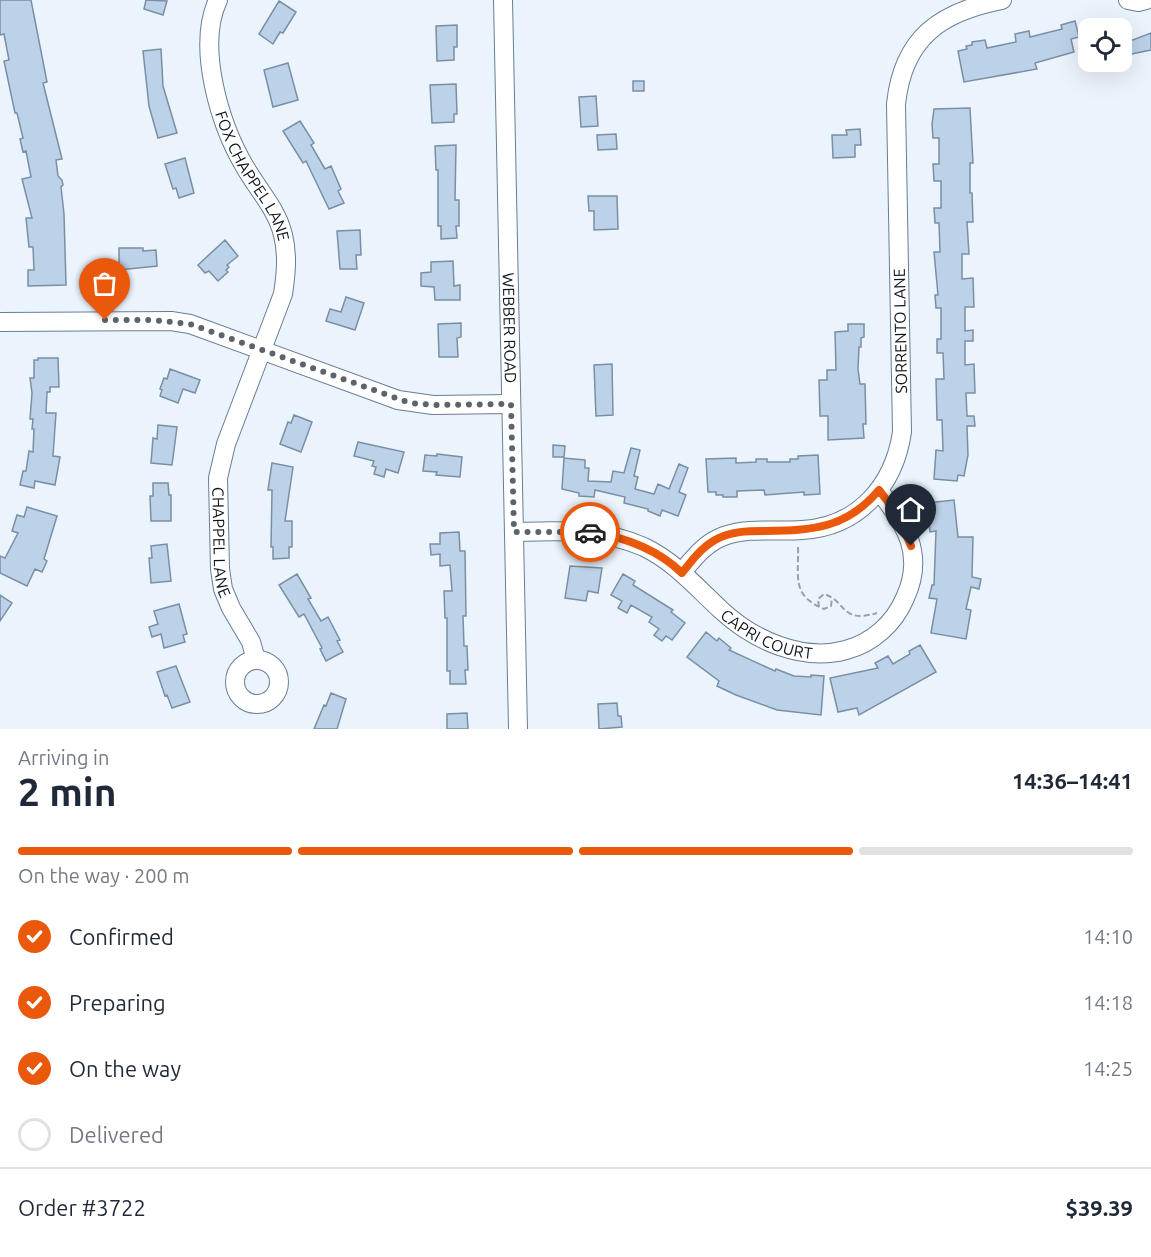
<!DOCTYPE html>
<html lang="en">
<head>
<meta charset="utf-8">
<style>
  :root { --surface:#fff; --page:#f6f6f7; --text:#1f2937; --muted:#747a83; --line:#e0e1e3; --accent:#ea580c }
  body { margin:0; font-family:Ubuntu,sans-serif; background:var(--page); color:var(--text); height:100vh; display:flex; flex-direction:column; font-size:22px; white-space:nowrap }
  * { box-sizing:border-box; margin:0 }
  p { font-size:20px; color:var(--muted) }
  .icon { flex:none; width:33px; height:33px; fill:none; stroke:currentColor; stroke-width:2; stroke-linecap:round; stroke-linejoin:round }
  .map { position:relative; height:729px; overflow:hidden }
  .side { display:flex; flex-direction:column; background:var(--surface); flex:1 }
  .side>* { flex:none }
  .fabs { position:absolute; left:1078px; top:18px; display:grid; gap:12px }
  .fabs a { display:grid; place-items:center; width:54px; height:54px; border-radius:12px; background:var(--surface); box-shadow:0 6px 24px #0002; font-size:30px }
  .pin { position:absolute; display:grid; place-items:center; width:51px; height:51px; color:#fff; margin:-62px -26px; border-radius:50% 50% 50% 0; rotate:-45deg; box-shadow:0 0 6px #0007 }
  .pin .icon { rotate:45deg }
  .courier { position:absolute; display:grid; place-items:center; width:60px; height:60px; margin:-30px; border:4px solid #ea580c; border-radius:50%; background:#fff; color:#222; box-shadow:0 2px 8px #0007 }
  .overview em { font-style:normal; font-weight:700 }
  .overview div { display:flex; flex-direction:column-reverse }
  .overview { display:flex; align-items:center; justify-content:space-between; height:102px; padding:0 18px }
  h1 { font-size:39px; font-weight:700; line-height:45px }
  .bar { display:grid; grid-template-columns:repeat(4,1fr); gap:9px 6px; align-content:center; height:72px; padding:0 18px }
  .bar i { height:8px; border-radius:4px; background:var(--line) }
  .bar .selected { background:var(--accent) }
  .bar p { grid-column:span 4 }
  .line { display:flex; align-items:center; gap:15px; padding:0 18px; border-top:2px solid var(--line) }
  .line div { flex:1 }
  ol { padding:0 18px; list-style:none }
  li { display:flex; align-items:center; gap:18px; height:66px }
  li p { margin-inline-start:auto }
  li .icon { padding:6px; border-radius:50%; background:var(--accent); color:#fff; stroke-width:4 }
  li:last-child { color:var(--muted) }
  li i { width:33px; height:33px; border:3px solid var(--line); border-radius:50% }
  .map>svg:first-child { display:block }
</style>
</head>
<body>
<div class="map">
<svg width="1151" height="729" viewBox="0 0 1151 729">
  <rect width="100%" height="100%" fill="#ebf4fd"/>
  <path fill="#bcd2e9" stroke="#7a8fa4" stroke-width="1.5" d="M0 0H31L47 82 43 83 62 159 56 160 58 176 62 180 63 185 61 187 64 214 66 285 28 286V270H34L33 247H29L26 218H32L22 179 31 177 26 151 23 152 20 139 23 138 17 113H15L4 61 9 60 4 34 0 35Z
    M146 0 167 1 163 15 144 9Z
    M279 1 296 12 283 33 280 32 273 44 259 34Z
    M1075 21 1079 37 1071 39 1074 52 1035 63 1037 69 964 82 958 51 967 49 966 46 972 45V42L985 40 987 48 1016 42 1015 34 1029 31 1030 37 1062 29 1061 25Z
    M457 25V47H454V60L437 61 436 26Z
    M1151 33V50L1122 56V44Z
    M161 49 163 86 177 133 158 138 149 106 143 51Z
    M288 63 298 100 273 107 264 70Z
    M633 81H644V91H633Z
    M456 84 457 114H454V122L432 123 430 85Z
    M596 96 598 126 581 127 579 97Z
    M970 108 973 163H970V193H972L973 222H967L969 254H962V279L973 278 974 307H965V331L973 330V341H965V365L974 364 975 393H966L967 416H974L975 426H967L968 455 964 476 958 475 957 481 934 479 936 450 943 451 942 420H937L936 379H944L943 353H937V339H941V308H936L935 295H938L934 252H940L939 223H935L934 208H941V181H934L933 164H939V138H933L932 124 934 109Z
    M300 121 314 143 311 145 325 169 331 166 341 189 338 191 344 203 329 209 306 161 303 163 283 131Z
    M860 129 861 145H855V157L833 158 832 135H847L846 130Z
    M616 134 617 149 598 150 597 135Z
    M456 145 455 200H459V226H456L457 238 441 239V226H438V170H436L435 146Z
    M185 158 194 193 179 198 176 188 173 189 165 164Z
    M588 196H617L618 229 594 230V211H589Z
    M360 230 361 255H356L357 269H340L337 231Z
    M225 240 238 256 227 265 229 267 226 270 228 272 218 281 209 271 205 273 198 265Z
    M119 248H143V251L156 250 157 266 119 270Z
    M453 261 454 286 460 285V300H435L434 287 421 286V273L431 272V262Z
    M346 297 364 303 355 330 326 321 330 309 341 312Z
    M461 323V337L457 338 458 357H439L438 324Z
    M848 324H864V337L861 338V347H859L858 369 860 384H865L866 424H863L864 438 828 440V416H820L819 380H827V370H836L835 332 848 331Z
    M38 358H58L59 387H50V392H47L46 413H56L53 456 60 457 55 485 35 481 34 488 20 485 23 471H26L29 451 33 452 34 429H32L33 419H30L32 393 30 378H34V360H38Z
    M612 364 613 415 596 416 594 365Z
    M170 369 200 380 195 393 183 389 178 403 160 396 162 390 160 389 164 378 167 379Z
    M294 415 312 422 301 452 280 444 288 422 291 423Z
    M158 425 177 427 172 465 151 463 153 438 157 439Z
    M358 442 404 452 398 473 386 469 384 477 374 474 376 467 372 466 374 461 354 456Z
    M553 445 565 446 564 457H553Z
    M631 448 640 450 634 476 638 477 635 489 654 494 658 484 669 489 679 464 688 468 679 492 686 495 678 516 662 510 660 516 648 511V509L624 503 625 497 595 490 594 497 579 496V493L562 489 564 458 585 460V468H589L588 481 611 482 613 471 624 473Z
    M437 454 462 457 460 477 436 475 437 472 423 471 425 455 437 456Z
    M818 455 820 494 804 495V492L765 495 764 490 737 491V497H723V495H716V492H708L706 459 736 458V463L756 462V459H767V462H790V459H798V456Z
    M272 463 293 467 285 521H292V547H289V558L273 559V547H271L272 490H268Z
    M153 483H168L169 495H171V521H151L150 496H153Z
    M954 500 958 537H973L972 577 981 579 979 589 971 587 966 609 971 610 966 639 931 633 937 599 929 598 932 585H934L936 531 930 532 927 503Z
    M27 507 57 516 44 559 47 561 42 572 35 569 27 586 0 573V556L5 558 18 533 12 531 17 515 24 517Z
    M459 532 460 551H465L466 616H463L464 646H467L468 670H465L466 684H450V671H447V618H445L444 591H452L450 565 440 566V554L431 555 430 544H440V533Z
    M167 544 171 581 151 583 149 558H152L151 546Z
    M570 566 602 568 598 593 588 591 586 601 565 598Z
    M297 574 311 598 308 599 321 621 328 617 340 640 337 641 343 652 326 661 320 649 322 648 304 614 299 617 279 585Z
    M623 574 635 581 633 585 673 610 671 612 685 623 672 640 666 636 662 641 654 635 659 629 649 622 652 617 631 605 627 613 618 608 622 601 611 595Z
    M0 595 12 603 0 621Z
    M179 604 187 634 183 635 185 642 164 648 161 634 152 637 149 627 158 624 154 611Z
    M706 632 717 641 719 638 731 648 729 650 775 671 776 669 794 676 811 677V675L824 676 821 715 777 710 736 695 717 686 719 681 687 657Z
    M920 645 936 672 859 715 857 708 838 712 830 678 878 668 875 663 888 656 893 664 910 654 909 651Z
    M176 666 190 702 172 708 167 695 165 696 157 672Z
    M331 693 346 699 337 729H314L324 705 326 706Z
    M617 703 618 716H621L622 727 599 729 598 704Z
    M467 713 468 729H447V714Z"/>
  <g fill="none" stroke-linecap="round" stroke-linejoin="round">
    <g stroke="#697d93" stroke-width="20">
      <g id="minor">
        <path id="s1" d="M218 0C196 47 220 125 245 167 258 190 277 209 283 235 288 255 286 274 283 294L226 444 218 478 220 569 223 589 231 608 251 642 256 660"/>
        <path id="s2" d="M503 0 518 729"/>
        <path d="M1128 0 1138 2 1146 0"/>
        <path d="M0 322 171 321 190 324 398 400 433 405 511 404"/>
        <path id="s3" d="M514 532C559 531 602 528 644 547 675 562 696 587 721 610 753 640 802 662 846 650 872 643 894 624 905 598 925 555 906 524 879 491"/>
        <path d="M682 572C694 558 705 543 724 536 748 527 777 532 802 530 858 527 894 486 902 432L896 104C903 38 940 12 1002 0"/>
        <circle cx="257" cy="682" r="22"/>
      </g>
    </g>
    <path stroke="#98a0a9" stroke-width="2" stroke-dasharray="6 3" stroke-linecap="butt" d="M798 547C799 578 791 595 824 609L831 606 832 598
      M819 607 818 599 824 594C847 601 840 624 877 613"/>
    <use href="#minor" stroke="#fff" stroke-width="18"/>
  </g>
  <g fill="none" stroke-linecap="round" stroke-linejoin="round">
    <path stroke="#5b646c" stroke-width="6" stroke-dasharray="0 10.8" d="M105 320H152L190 324 410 403 433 405 511 404 514 532H590"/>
    <path stroke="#ea580c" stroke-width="8" d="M590 532C624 537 657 549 682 573 692 560 701 548 715 540 731 531 748 531 765 531 813 530 846 529 879 490L898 515 911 546"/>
  </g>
  <g text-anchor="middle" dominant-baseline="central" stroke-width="5" stroke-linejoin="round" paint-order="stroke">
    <g font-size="16" fill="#0e161e" stroke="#fff">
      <text stroke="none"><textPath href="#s1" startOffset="186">FOX CHAPPEL LANE</textPath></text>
      <text stroke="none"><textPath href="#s2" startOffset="328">WEBBER ROAD</textPath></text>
      <text transform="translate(900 331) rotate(-91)">SORRENTO LANE</text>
      <text stroke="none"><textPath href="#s1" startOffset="572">CHAPPEL LANE</textPath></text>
      <text stroke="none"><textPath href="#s3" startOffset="285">CAPRI COURT</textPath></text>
    </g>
  </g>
</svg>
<div class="fabs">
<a><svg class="icon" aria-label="locate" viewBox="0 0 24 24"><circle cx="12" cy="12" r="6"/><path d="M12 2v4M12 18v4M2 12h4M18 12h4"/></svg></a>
</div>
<div class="pin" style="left:105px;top:320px;background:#ea580c"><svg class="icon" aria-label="bag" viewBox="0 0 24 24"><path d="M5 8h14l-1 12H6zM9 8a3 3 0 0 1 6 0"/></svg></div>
<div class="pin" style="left:911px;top:546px;background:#1f2937"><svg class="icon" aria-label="home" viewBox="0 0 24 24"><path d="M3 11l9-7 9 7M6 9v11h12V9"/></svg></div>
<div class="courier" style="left:590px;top:532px"><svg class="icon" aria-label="car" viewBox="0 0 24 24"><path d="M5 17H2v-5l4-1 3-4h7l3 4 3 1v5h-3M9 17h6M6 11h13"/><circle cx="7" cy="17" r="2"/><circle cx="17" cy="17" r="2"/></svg></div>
</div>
<section class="side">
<div class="overview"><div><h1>2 min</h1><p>Arriving in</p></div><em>14:36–14:41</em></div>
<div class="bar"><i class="selected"></i><i class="selected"></i><i class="selected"></i><i></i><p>On the way · 200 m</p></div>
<ol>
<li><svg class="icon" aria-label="check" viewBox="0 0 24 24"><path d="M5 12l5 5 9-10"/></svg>Confirmed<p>14:10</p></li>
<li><svg class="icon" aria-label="check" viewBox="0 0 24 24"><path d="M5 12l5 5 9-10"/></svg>Preparing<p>14:18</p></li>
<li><svg class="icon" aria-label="check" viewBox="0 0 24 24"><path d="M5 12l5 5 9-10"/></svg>On the way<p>14:25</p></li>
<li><i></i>Delivered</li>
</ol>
<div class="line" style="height:78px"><div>Order #3722</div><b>$39.39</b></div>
</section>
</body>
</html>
